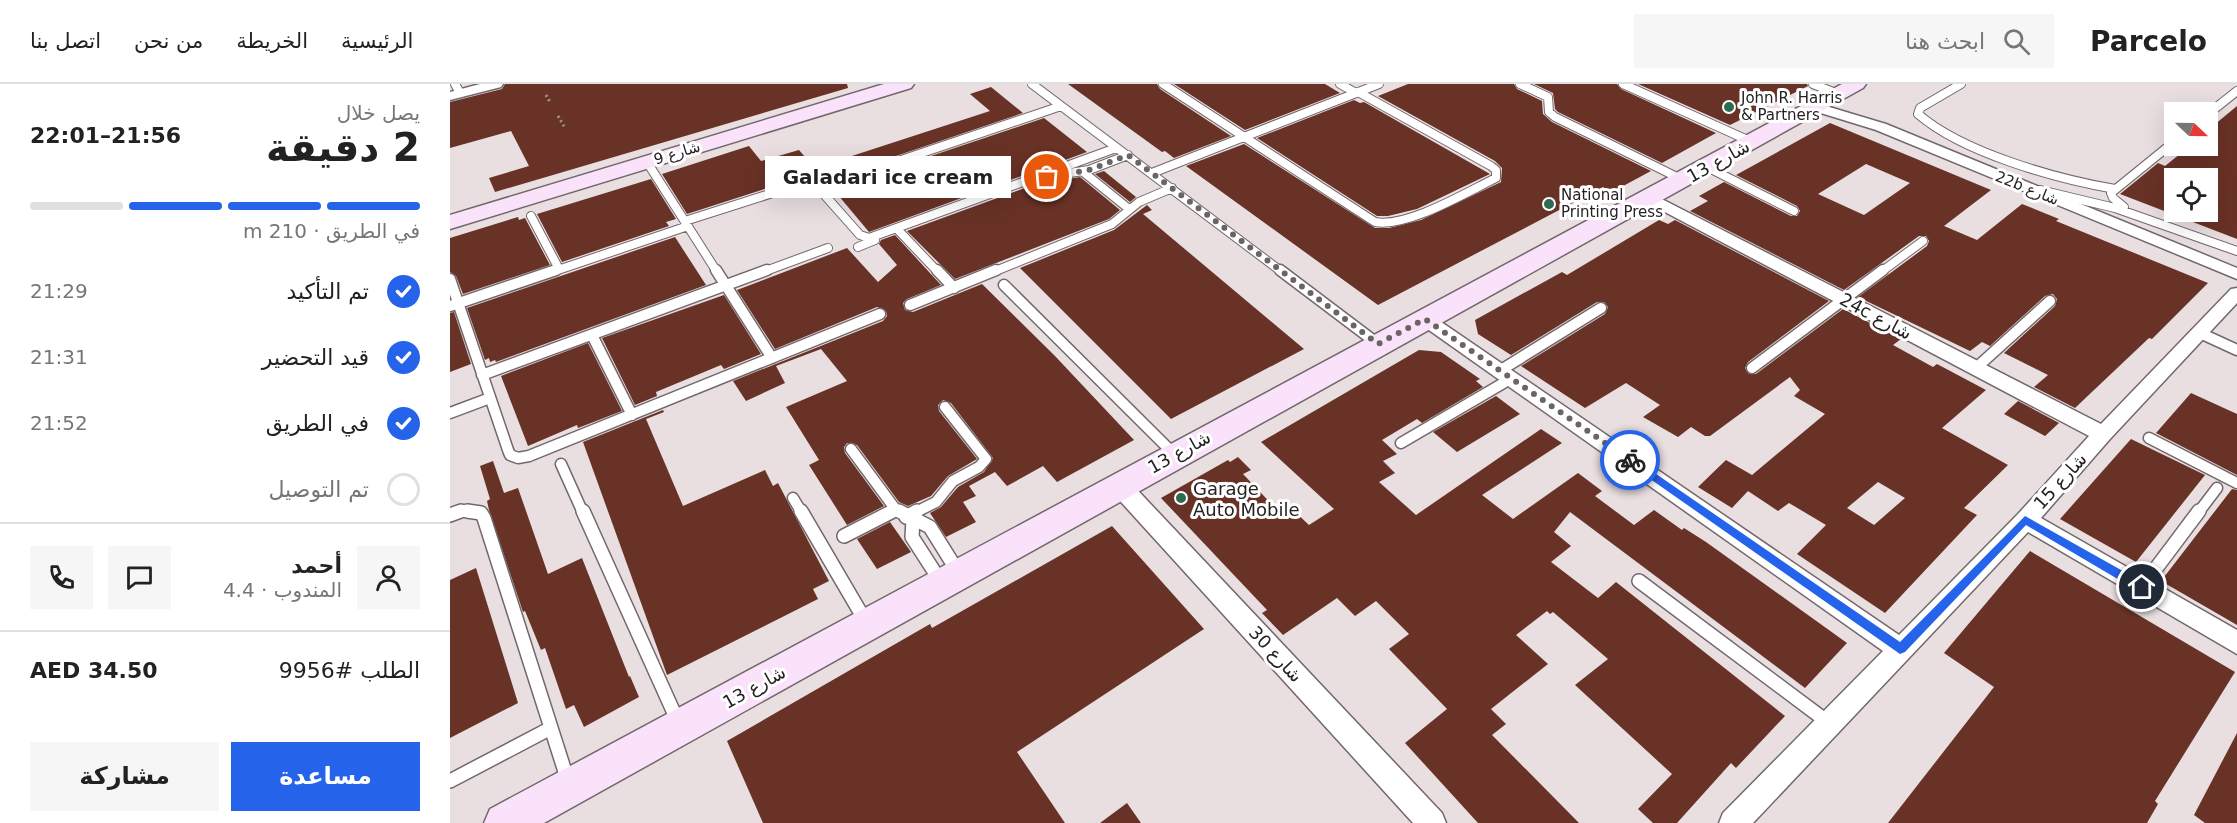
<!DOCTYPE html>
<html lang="ar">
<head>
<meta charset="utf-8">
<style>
  :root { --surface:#fff; --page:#f6f6f6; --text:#222; --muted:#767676; --line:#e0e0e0; --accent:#2563eb }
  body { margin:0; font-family:"DejaVu Sans",Cairo,sans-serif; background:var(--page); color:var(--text); direction:rtl; height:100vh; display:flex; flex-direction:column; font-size:22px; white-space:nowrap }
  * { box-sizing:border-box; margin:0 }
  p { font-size:20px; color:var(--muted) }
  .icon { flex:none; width:33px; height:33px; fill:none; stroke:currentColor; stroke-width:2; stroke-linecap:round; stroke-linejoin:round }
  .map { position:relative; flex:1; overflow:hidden; direction:ltr }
  .panel { display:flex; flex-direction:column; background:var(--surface); width:450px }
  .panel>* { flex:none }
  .needle { width:39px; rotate:112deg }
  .fabs { position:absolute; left:1714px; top:18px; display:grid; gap:12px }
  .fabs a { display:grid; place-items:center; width:54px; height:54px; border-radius:0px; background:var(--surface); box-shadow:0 6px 24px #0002; font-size:30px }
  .pin { position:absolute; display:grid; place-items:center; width:51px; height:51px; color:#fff; margin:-26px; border:3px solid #fff; border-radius:50%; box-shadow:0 2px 6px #0007 }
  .courier { position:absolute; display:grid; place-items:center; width:60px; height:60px; margin:-30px; border:4px solid #2563eb; border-radius:50%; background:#fff; color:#222; box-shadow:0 2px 8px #0007 }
  .bubble { position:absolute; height:42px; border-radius:0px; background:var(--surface); box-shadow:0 6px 24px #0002; font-size:20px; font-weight:800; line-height:42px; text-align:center; direction:rtl }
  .overview em { font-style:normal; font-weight:800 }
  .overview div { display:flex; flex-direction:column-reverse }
  .overview { display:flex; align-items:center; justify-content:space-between; height:102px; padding:0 30px }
  h1 { font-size:39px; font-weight:800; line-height:45px }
  .bar { display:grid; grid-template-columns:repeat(4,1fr); gap:9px 6px; align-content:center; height:72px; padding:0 30px }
  .bar i { height:8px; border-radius:4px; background:var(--line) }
  .bar .on { background:var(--accent) }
  .bar p { grid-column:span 4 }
  .line { display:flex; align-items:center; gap:15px; padding:0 30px; border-top:2px solid var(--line) }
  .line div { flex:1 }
  .round { display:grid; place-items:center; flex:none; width:63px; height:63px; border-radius:0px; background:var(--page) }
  ol { padding:0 30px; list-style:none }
  li { display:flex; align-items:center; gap:18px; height:66px }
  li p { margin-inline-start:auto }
  li .icon { padding:6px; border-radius:50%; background:var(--accent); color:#fff; stroke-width:4 }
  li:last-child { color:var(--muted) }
  li i { width:33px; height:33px; border:3px solid var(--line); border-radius:50% }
  .cta { display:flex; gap:12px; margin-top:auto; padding:12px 30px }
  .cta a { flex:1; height:69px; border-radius:0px; background:var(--accent); color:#fff; font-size:24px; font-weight:800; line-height:69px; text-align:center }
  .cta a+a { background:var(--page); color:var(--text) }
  header { display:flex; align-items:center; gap:36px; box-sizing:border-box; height:84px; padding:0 30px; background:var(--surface); border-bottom:2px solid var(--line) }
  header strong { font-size:28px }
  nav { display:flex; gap:33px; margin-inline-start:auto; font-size:21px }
  .search { width:420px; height:54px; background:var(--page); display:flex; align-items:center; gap:15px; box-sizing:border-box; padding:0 21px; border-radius:0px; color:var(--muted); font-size:22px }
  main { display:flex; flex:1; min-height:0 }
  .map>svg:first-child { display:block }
</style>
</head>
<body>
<header>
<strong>Parcelo</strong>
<div class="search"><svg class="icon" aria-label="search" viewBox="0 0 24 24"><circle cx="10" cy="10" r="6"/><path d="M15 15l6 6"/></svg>ابحث هنا</div>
<nav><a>الرئيسية</a><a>الخريطة</a><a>من نحن</a><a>اتصل بنا</a></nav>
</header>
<main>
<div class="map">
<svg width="1787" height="739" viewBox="0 0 1787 739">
  <rect width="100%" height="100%" fill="#e9dee0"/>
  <path fill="#693226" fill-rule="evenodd" d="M55 0H397L398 4 45 108 39 94 79 82 61 47 0 64V18L52 5Z
    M618 0H707L710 5 781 52 724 74 715 67 712 68Z
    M724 0H875L890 9 795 46Z
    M958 0H1064L1067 5 1092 17 1093 30 1102 38 1201 87 1162 108 1153 103 928 221 736 82 794 60 925 144H939L971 136 1051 98 1052 84 1045 77 928 12Z
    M1084 0H1167L1171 5 1266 49 1212 79 1108 28 1105 25 1103 9Z
    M1188 0H1357L1358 2 1280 41Z
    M541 3 573 29 375 96 365 84 540 27 520 10Z
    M904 16 910 19 914 18 1040 90 967 125 938 132H927L807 54Z
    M1787 22V155L1670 110 1708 79 1715 82 1740 62H1758V46ZM1725 94H1758V128H1725Z
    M594 34 637 68 419 148 383 105Z
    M1380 39 1541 106 1494 142 1527 156 1572 120 1609 135 1606 137 1758 199 1702 255 1699 254 1625 324 1584 303 1598 291 1554 269 1605 222 1607 215 1603 210 1595 212 1540 262 1532 258 1520 267 1408 213 1477 162 1479 157 1476 152H1469L1394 206 1240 127 1258 117 1249 112 1274 98 1341 132H1347L1350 127 1347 122 1286 91ZM1416 80 1460 99 1414 131 1368 110Z
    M299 62 311 77 349 66 374 95 335 108 333 102 327 101 237 130 212 90Z
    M654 87 686 113 680 118 645 90Z
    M630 93 670 126 659 135 505 195 457 147 602 94 607 97Z
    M201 95 226 135 216 138 219 142 112 178 87 130Z
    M697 121 702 126 693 130 854 265 721 335 570 184 664 146Z
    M68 133 69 136 75 134 100 181 13 210 6 192 0 188V154Z
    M1209 136 1218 140 1225 136 1379 217 1298 278 1295 284 1299 290H1306L1393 225 1451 255 1443 261 1483 283 1487 280 1536 306 1492 344 1558 381 1514 424 1527 431 1435 529 1347 470 1376 441 1339 419 1328 427 1298 407 1282 424 1248 403 1276 376 1302 391 1375 330 1344 312 1350 306 1340 293 1260 352H1255L1241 343 1228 353 1193 333 1210 321 1176 299 1135 324 1071 282 1155 230 1158 223 1154 218H1147L1061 271 1028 250 1025 236 1112 188 1117 191ZM1428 398 1455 414 1424 441 1397 424Z
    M445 151 491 201 457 215 453 219 455 226 463 228 532 200 605 272 684 356 607 398 593 382 557 402 545 388 519 402 526 412 513 418 526 438 496 453 480 429 491 423 508 403 534 388 543 374 501 319 493 316 488 321 489 327 527 375 498 392 481 412 458 422 449 418 407 361 397 359 394 363 395 369 434 422 397 441 359 381 369 376 336 323 397 297 371 265 326 282 335 299 296 317 283 297 433 237 437 232 436 227 427 223 325 265 287 206 397 164 428 198 447 181 429 160 431 156Z
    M225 153 256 201 46 278 45 276 40 278 39 274 35 276 17 224Z
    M274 211 311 270 274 285 271 281 206 308 207 312 185 321 152 254Z
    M4 228 21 280 0 288V229Z
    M138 259 172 327 128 344 127 341 78 362 51 292Z
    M969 266 991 268 1030 295 1026 297 1033 303 972 339 967 335 932 356 947 370 933 377 945 389 929 398 966 431 1091 345 1112 359 1032 411 1063 435 1128 389 1152 407 1145 412 1184 441 1204 426 1232 446 1234 444 1256 458 1397 559 1355 604 1120 428 1104 448 1121 462 1101 478 1148 514 1166 498 1335 632 1286 684 1281 679 1227 739H1203L1188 725 1222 690 1125 601 1158 575 1103 528 1100 530 1097 527 1066 551 1098 580 1041 625 1056 640 1042 651 1129 739H1028L955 659 997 625 939 565 959 550 926 517 905 532 887 514 833 551 812 529 817 526 711 414 778 376 780 378 788 373 801 386 793 390 830 429 840 423 859 441 884 425 811 358Z
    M1741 309 1787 330V391L1706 349Z
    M1046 312 1070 330 1007 368 983 348Z
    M1568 317 1609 339 1595 352 1554 330Z
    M213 326 214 328 196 335 233 422 315 386 323 402 328 399 379 497 363 505 368 515 217 591 133 358Z
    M1681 355 1755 391 1686 478 1610 435Z
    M43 377 54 409 68 404 98 490 132 474 179 593 180 592 189 613 134 643 124 621 116 625 95 564 91 566 75 527 73 528 39 426 37 417 40 415 30 382Z
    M1782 405 1787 406V541L1711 497Z
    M440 438 461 468 427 485 407 455Z
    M662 442 754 545 567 668 615 739H313L277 657 480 540 482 544Z
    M1580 467 1785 588 1705 717 1708 720 1697 739H1438L1544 603 1494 569Z
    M26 484 68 619 0 654V496Z
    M1787 649V739H1755L1744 731Z
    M677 719 691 739H650Z"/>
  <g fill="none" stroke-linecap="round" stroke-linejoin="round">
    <g stroke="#72686b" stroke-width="10">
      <path id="lane-far2" d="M5 0 10 9
        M582 0 832 188
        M713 0 925 138C957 144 1015 109 1046 94V86L1041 82 908 8
        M890 0 906 9
        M1070 0 1098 13 1099 28 1105 33 1233 96
        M1173 0 1302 58
        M1363 0 1388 10
        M1511 0 1470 24 1468 30C1513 69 1607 95 1665 105
        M611 22 380 100 371 107 410 151 419 154 666 64
        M1758 30 1787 7
        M197 78 267 188
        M1257 83 1344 127
        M632 87 679 125
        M702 89 929 0
        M607 91 639 86 678 71
        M1590 106 1665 124 1787 167
        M1674 123 1663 114 1661 109 1725 57
        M81 132 109 185
        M235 137 329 107
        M449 147 488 188
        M408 163 425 156
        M102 188 238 142
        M313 188 378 164
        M543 188 662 140 689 118 722 104
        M1431 188 1473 157"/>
    </g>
    <g stroke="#72686b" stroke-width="13">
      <path id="lane-far1" d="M266 186 322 274
        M487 186 504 204
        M830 186 928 260
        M0 195 58 366 60 371 68 374 79 372 430 230
        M554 201 725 371
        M460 221 546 186
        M0 222 106 186
        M1750 249 1787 266
        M142 251 182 331
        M1302 284 1433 186
        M1526 284 1600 217
        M1051 286 1151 224
        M32 291 317 186
        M0 329 40 314
        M1699 354 1787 399
        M951 359 1062 294
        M401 365 446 426 452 429
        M111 380 133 429
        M343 414 352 429
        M7 429 13 427 31 429
        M440 429 446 426
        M464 429 486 418 503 397 529 383 536 375 495 323
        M1748 429 1767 404"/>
    </g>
    <g stroke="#72686b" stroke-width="16">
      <path id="lane" d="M17 427 31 429 34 434 118 697
        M133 427 229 640
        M351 427 416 538
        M449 427 480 443 508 488
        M0 431 11 427
        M456 433 467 427
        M463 436 462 453 491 498
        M394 452 443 427
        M1189 497 1379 639
        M1692 503 1749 427
        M0 697 101 644"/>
    </g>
    <g stroke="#72686b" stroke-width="3">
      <path id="street" d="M30 0H53L51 3 0 16V8Z
        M1366 19 1436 40 1787 184V195L1426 46 1361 26 1359 23Z
        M1200 109 1651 340 1781 205 1787 204V219L1660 355 1591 434 1787 546V570L1578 448 1303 739H1269L1273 729 1433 567 969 239 966 235 969 231H981L1449 551 1568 430 1639 352 1194 117 1192 114 1194 111Z
        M669 393 677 395 992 729 996 739H963L661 407 658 401 661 395Z"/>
    </g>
    <g stroke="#72686b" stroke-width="3">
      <path id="secondary" d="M434 0H464L461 4 0 145V131Z
        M1392 0H1416L1413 4 94 739H34L40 725Z"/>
    </g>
    <path stroke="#9d9596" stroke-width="3" stroke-dasharray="2 3" stroke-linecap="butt" d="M96 11 100 18
      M108 32 115 44"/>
    <use href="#lane-far2" stroke="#fff" stroke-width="8"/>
    <use href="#lane-far1" stroke="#fff" stroke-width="10"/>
    <use href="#lane" stroke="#fff" stroke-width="13"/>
    <use href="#street" fill="#fff" fill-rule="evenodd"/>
    <use href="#secondary" fill="#fbe2fb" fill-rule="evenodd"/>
  </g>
  <path fill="#2563eb" d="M1180 372 1450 558 1575 432 1696 500 1698 503 1696 507H1688L1576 441 1455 568 1450 570 1176 378V373Z"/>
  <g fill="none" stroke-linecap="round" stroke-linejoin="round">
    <path stroke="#6a6465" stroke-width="6" stroke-dasharray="0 10.8" d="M597 93 639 86 678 71 928 260 975 235 1180 376"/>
  </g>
  <g fill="#2e6952" stroke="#fff" stroke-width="2">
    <circle cx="1279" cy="23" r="6"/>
    <circle cx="1099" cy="120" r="6"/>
    <circle cx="731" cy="414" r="6"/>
  </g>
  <g text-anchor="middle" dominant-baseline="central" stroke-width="6" stroke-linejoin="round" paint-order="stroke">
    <g font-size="15" fill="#262223" stroke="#fff" text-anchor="start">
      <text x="1291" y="14">John R. Harris<tspan x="1291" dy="17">&amp; Partners</tspan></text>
      <text x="1111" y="111">National<tspan x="1111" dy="17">Printing Press</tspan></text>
    </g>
    <g font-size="15" fill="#262223" stroke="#fff">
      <text transform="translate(227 69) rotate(-17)">شارع 9</text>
      <text transform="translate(1577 104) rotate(22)">22b شارع</text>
    </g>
    <g font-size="18" fill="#262223" stroke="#fff">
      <text transform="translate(1268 77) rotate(-29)">شارع 13</text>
      <text transform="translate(1426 232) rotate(28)">24c شارع</text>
      <text transform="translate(729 368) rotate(-29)">شارع 13</text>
      <text transform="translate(1610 397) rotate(-48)">شارع 15</text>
      <text transform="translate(826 570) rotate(47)">شارع 30</text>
      <text transform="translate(304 603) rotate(-29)">شارع 13</text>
    </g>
    <g font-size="18" fill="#262223" stroke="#fff" text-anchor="start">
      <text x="743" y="404">Garage<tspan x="743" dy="21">Auto Mobile</tspan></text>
    </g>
  </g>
</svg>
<div class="fabs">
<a><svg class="needle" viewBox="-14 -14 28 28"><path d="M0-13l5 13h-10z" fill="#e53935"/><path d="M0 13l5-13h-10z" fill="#767676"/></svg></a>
<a><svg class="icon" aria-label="locate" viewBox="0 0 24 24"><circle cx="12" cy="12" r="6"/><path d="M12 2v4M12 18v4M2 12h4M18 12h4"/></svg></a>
</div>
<div class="pin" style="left:597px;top:93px;background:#ea580c"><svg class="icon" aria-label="bag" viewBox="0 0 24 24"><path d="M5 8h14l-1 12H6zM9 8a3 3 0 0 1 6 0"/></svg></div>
<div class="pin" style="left:1692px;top:503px;background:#1f2937"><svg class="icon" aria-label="home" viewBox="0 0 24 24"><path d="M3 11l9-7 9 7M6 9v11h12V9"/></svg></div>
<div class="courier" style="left:1180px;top:376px"><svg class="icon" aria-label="bike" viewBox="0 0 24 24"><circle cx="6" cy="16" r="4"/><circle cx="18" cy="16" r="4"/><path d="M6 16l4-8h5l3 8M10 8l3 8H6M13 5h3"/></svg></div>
<div class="bubble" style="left:315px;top:72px;width:246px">Galadari ice cream</div>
</div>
<section class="panel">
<div class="overview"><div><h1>2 دقيقة</h1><p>يصل خلال</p></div><em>21:56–22:01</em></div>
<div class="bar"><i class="on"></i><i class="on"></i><i class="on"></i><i></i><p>في الطريق · 210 m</p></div>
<ol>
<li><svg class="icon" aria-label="check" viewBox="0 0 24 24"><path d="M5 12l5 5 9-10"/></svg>تم التأكيد<p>21:29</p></li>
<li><svg class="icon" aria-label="check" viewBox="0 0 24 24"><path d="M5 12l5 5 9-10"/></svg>قيد التحضير<p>21:31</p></li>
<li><svg class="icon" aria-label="check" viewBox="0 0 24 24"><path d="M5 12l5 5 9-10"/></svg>في الطريق<p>21:52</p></li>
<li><i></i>تم التوصيل</li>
</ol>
<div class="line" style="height:108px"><a class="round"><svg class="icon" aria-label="person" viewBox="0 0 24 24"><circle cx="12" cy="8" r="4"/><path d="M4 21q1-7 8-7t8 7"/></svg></a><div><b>أحمد</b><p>المندوب · 4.4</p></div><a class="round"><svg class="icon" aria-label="chat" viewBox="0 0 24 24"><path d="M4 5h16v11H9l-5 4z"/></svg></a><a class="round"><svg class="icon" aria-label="phone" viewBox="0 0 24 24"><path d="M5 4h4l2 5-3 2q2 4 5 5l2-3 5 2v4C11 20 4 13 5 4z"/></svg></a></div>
<div class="line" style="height:78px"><div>الطلب #9956</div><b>AED 34.50</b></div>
<div class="cta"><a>مساعدة</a><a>مشاركة</a></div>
</section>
</main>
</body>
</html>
